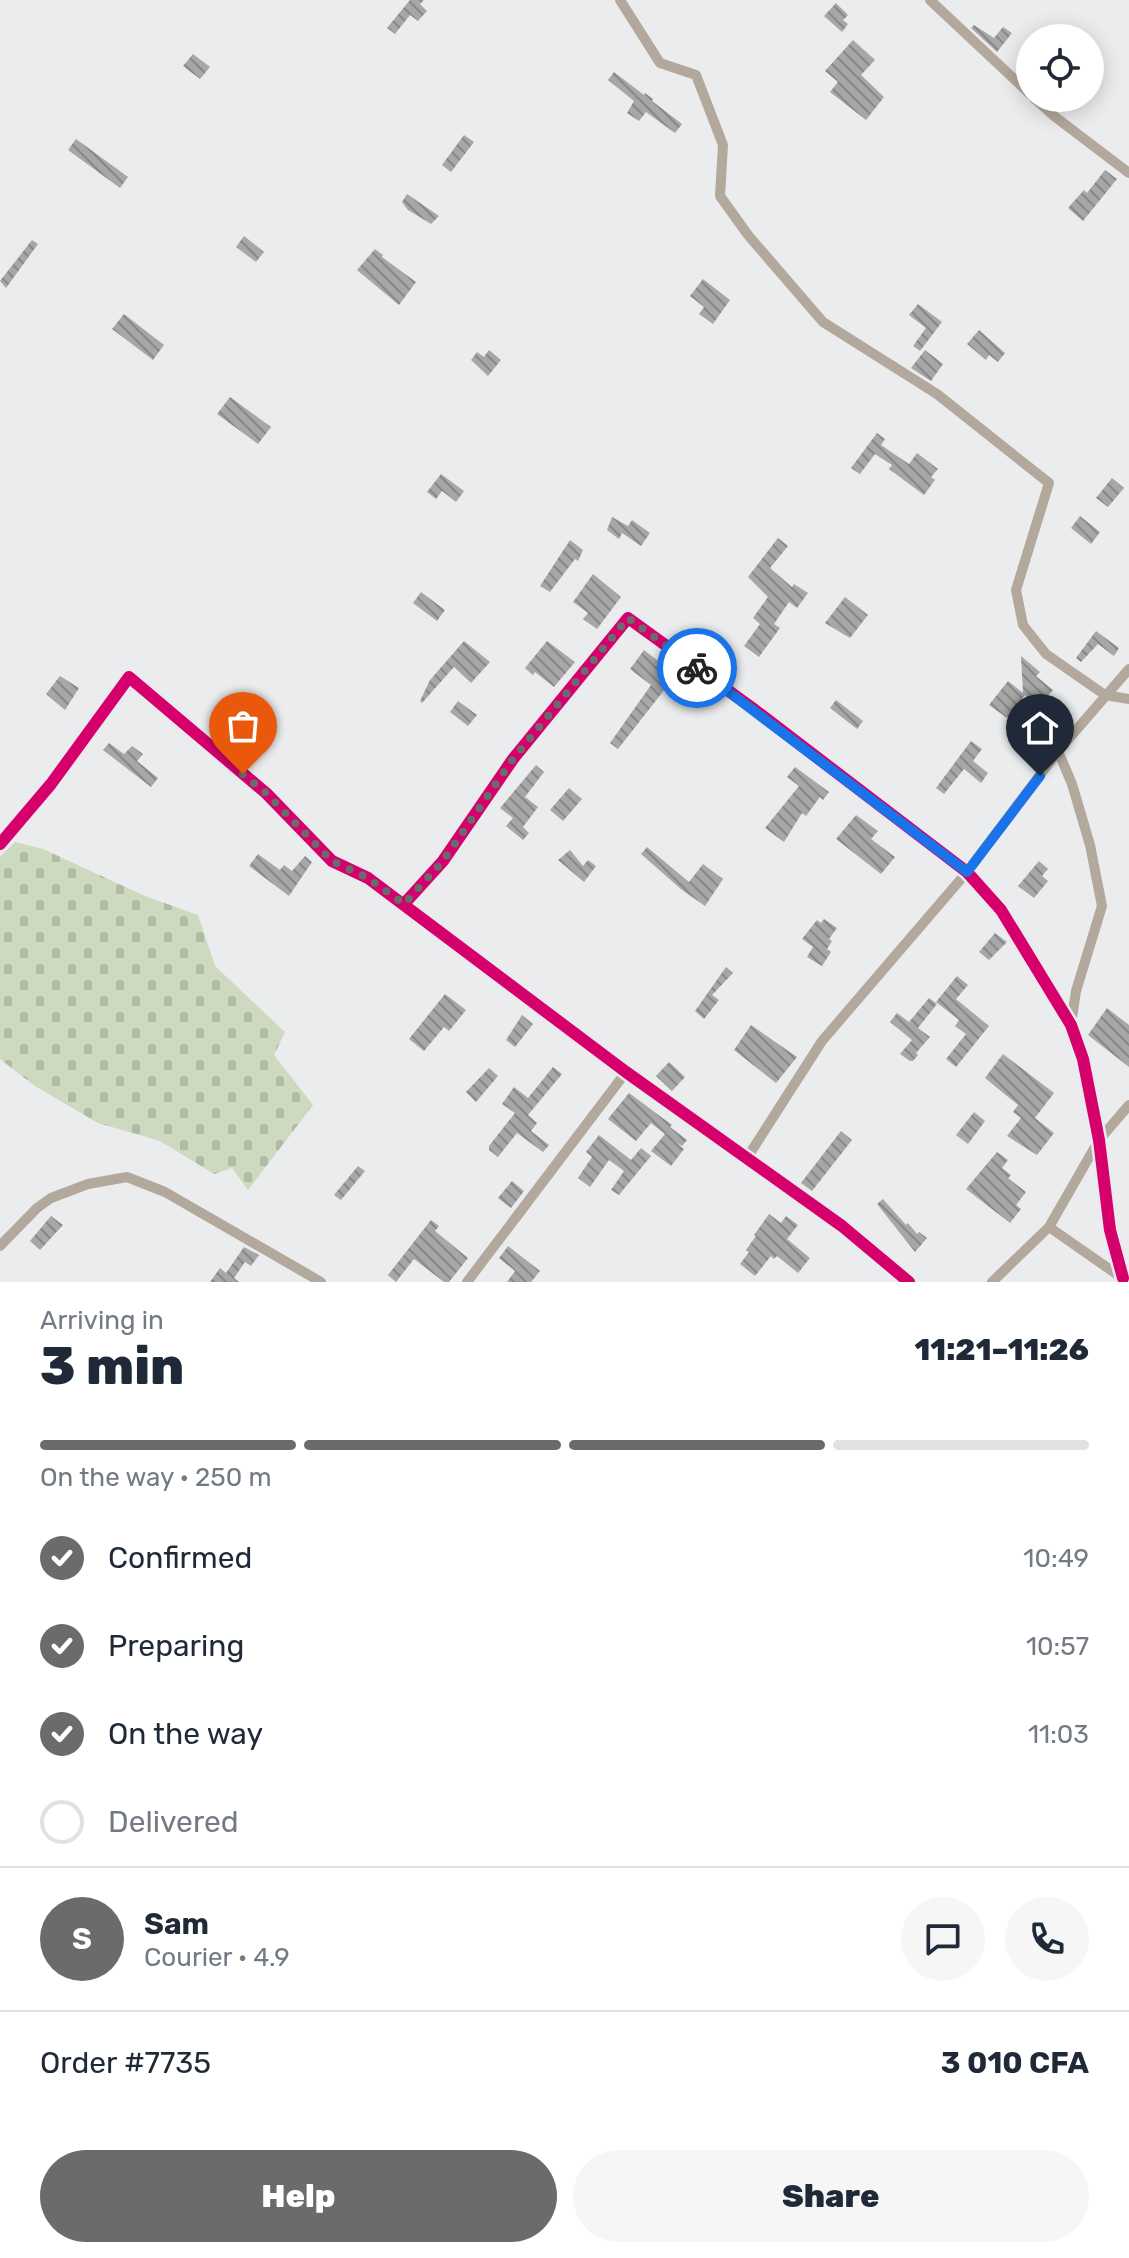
<!DOCTYPE html>
<html lang="en">
<head>
<meta charset="utf-8">
<style>
  :root { --surface:#fff; --page:#f6f6f7; --text:#1f2937; --muted:#747a83; --line:#e0e1e3; --accent:#6a6b6c }
  body { margin:0; font-family:Rubik,sans-serif; background:var(--page); color:var(--text); height:100vh; display:flex; flex-direction:column; font-size:30px; white-space:nowrap }
  * { box-sizing:border-box; margin:0 }
  p { font-size:26px; color:var(--muted) }
  .icon { flex:none; width:44px; height:44px; fill:none; stroke:currentColor; stroke-width:2; stroke-linecap:round; stroke-linejoin:round }
  .map { position:relative; height:1282px; overflow:hidden }
  .drawer { display:flex; flex-direction:column; background:var(--surface); flex:1 }
  .drawer>* { flex:none }
  .fabs { position:absolute; left:1016px; top:24px; display:grid; gap:16px }
  .fabs a { display:grid; place-items:center; width:88px; height:88px; border-radius:50%; background:var(--surface); box-shadow:0 4px 20px #0003; font-size:40px }
  .pin { position:absolute; display:grid; place-items:center; width:68px; height:68px; color:#fff; margin:-82px -34px; border-radius:50% 50% 50% 0; rotate:-45deg; box-shadow:0 0 8px #0007 }
  .pin .icon { rotate:45deg }
  .courier { position:absolute; display:grid; place-items:center; width:80px; height:80px; margin:-40px; border:6px solid #1a73e8; border-radius:50%; background:#fff; color:#222; box-shadow:0 2px 10px #0007 }
  .summary em { font-style:normal; font-weight:800 }
  .summary div { display:flex; flex-direction:column-reverse }
  .summary { display:flex; align-items:center; justify-content:space-between; height:136px; padding:0 40px }
  h1 { font-size:52px; font-weight:800; line-height:60px }
  .bar { display:grid; grid-template-columns:repeat(4,1fr); gap:12px 8px; align-content:center; height:96px; padding:0 40px }
  .bar i { height:10px; border-radius:6px; background:var(--line) }
  .bar .on { background:var(--accent) }
  .bar p { grid-column:span 4 }
  .line { display:flex; align-items:center; gap:20px; padding:0 40px; border-top:2px solid var(--line) }
  .line div { flex:1 }
  .round { display:grid; place-items:center; flex:none; width:84px; height:84px; border-radius:42px; background:var(--page) }
  ol { padding:0 40px; list-style:none }
  li { display:flex; align-items:center; gap:24px; height:88px }
  li p { margin-inline-start:auto }
  li .icon { padding:8px; border-radius:50%; background:var(--accent); color:#fff; stroke-width:4 }
  li:last-child { color:var(--muted) }
  li i { width:44px; height:44px; border:4px solid var(--line); border-radius:50% }
  .action { display:flex; gap:16px; margin-top:auto; padding:16px 40px }
  .action a { flex:1; height:92px; border-radius:48px; background:var(--accent); color:#fff; font-size:32px; font-weight:800; line-height:92px; text-align:center }
  .action a+a { background:var(--page); color:var(--text) }
  .map>svg:first-child { display:block }
</style>
</head>
<body>
<div class="map">
<svg width="1129" height="1282" viewBox="0 0 1129 1282">
  <defs>
    <pattern id="cemetery-stones" width="16" height="16" patternUnits="userSpaceOnUse" patternTransform="scale(2)"><rect width="16" height="16" fill="#cddabf"/><path d="M2 7V4a2 2 0 0 1 4 0v3zM10 15v-3a2 2 0 0 1 4 0v3z" fill="#b0bba4"/></pattern>
    <pattern id="building-back-hatch" width="6" height="6" patternUnits="userSpaceOnUse" patternTransform="scale(2)"><rect width="6" height="6" fill="#a7a7a8"/><path d="M-1 5l2 2M0 0l6 6M5-1l2 2" fill="none" stroke="#888889"/></pattern>
  </defs>
  <rect width="100%" height="100%" fill="#ebeced"/>
  <path fill="url(#cemetery-stones)" d="M15 842 43 849 145 896 198 915 215 966 285 1032 274 1055 313 1105 248 1190 232 1168 214 1174 160 1141 98 1123 35 1086 0 1059V857Z"/>
  <path fill="url(#building-back-hatch)" d="M410 0H424L420 4 427 11 418 21 410 15 395 34 387 28Z
    M836 3 848 15 843 20 848 24 842 32 824 16Z
    M974 25 994 38 1003 27 1012 33 997 52 971 28Z
    M853 40 875 60 861 75 884 97 866 120 830 92 838 82 825 71Z
    M193 54 210 67 200 79 183 66Z
    M614 72 644 95 645 93 653 99 652 101 682 124 675 133 646 112 639 121 627 113 634 101 608 80Z
    M464 135 474 142 451 172 442 165Z
    M76 139 128 177 120 188 68 150Z
    M1105 170 1117 179 1083 221 1068 208 1084 190 1087 193Z
    M407 194 439 216 431 224 408 210 402 202Z
    M244 236 264 252 256 262 236 247Z
    M32 240 38 244 6 288 0 281Z
    M375 249 383 255 382 257 416 282 399 305 357 270Z
    M703 279 730 300 713 324 699 314 704 307 690 296Z
    M918 304 942 322 920 351 913 346 926 328 909 315Z
    M124 314 164 345 153 360 112 329Z
    M979 330 1005 353 998 362 989 355 986 360 967 344Z
    M489 350 501 360 488 376 471 360 477 352 484 357Z
    M925 350 943 364 931 381 911 368Z
    M230 397 271 427 258 444 217 414Z
    M877 433 885 439 881 445 909 464 917 453 938 469 931 477 935 480 924 495 889 469 892 465 875 454 860 474 851 468Z
    M441 474 464 491 456 502 442 491 436 499 427 492Z
    M1112 478 1124 488 1108 507 1096 498Z
    M1080 516 1100 532 1091 544 1071 528Z
    M612 517 628 526 632 520 650 533 641 546 622 533 619 539 607 530Z
    M778 538 788 546 770 568 792 587 794 584 808 593 797 608 789 602 774 624 780 628 759 657 744 646 760 624 753 618 768 597 748 577Z
    M570 540 583 550 578 561 575 559 550 592 540 586Z
    M593 574 621 597 597 629 583 619 588 613 573 602Z
    M421 592 445 610 437 621 413 603Z
    M845 597 868 615 850 638 825 623Z
    M1096 631 1119 648 1114 656 1098 644 1081 662 1076 658Z
    M464 641 490 662 471 683 454 667 422 703 420 701 430 680Z
    M547 641 575 662 554 687 535 672 533 675 525 668Z
    M644 650 676 675 618 749 610 743 651 685 630 669Z
    M1021 656 1040 672 1036 676 1053 690 1038 707 1025 695 1007 718 989 705 1008 681 1023 693Z
    M60 676 79 688 65 710 46 694Z
    M836 700 863 721 857 729 830 708Z
    M458 701 477 715 468 726 450 712Z
    M971 741 982 749 973 761 988 773 981 783 964 769 944 794 936 788Z
    M109 743 124 754 132 746 143 754 137 761 158 778 151 787 103 750Z
    M536 765 544 772 525 797 538 807 523 827 529 833 523 840 506 826 513 818 500 808Z
    M795 767 829 792 823 800 820 797 806 816 802 813 784 842 765 828 799 786 787 777Z
    M569 788 582 799 563 821 550 810Z
    M856 815 878 831 871 839 895 857 881 874 836 839Z
    M647 847 689 882 703 864 723 879 705 906 682 890 641 854Z
    M570 850 583 866 588 860 596 866 584 882 558 860Z
    M258 854 280 870 284 865 292 871 305 856 312 862 289 896 249 866Z
    M1039 861 1048 869 1042 876 1048 881 1034 898 1018 886Z
    M824 919 837 928 829 939 832 941 827 949 831 952 822 966 807 957 813 947 802 939 817 920 821 923Z
    M995 933 1007 942 989 960 979 952Z
    M726 967 733 973 712 995 719 1000 704 1019 695 1011Z
    M957 976 968 985 956 999 989 1026 956 1067 946 1059 966 1034 955 1026 959 1020 936 1002Z
    M445 994 466 1010 449 1031 444 1027 424 1051 409 1039Z
    M929 998 937 1004 918 1028 930 1037 916 1053 918 1055 913 1061H910L900 1054 912 1040 890 1022 897 1013 909 1022Z
    M1107 1008 1129 1025V1067L1088 1035Z
    M522 1015 533 1024 515 1047 506 1040Z
    M751 1025 797 1057 776 1083 734 1050Z
    M1003 1054 1054 1093 1035 1118 1054 1133 1037 1155 1007 1136 1021 1118 1013 1112 1018 1105 985 1078Z
    M669 1062 685 1077 672 1091 656 1076Z
    M553 1067 562 1074 528 1115 537 1123 531 1131 549 1145 543 1152 517 1133 498 1157 489 1150V1146L515 1113 502 1104 514 1087 528 1098Z
    M489 1068 498 1076 476 1102 466 1092Z
    M629 1093 672 1125 670 1127 687 1140 682 1146 676 1142 684 1149 671 1166 651 1151 665 1134 651 1123 636 1141 608 1119Z
    M974 1112 985 1121 968 1144 956 1135Z
    M841 1131 852 1140 812 1191 801 1183Z
    M599 1135 631 1160 641 1148 651 1156 619 1195 611 1190 624 1171 609 1160 590 1187 578 1178 592 1157 586 1152Z
    M997 1152 1008 1160 1002 1168 1011 1175 1008 1178 1026 1192 1016 1205 1021 1209 1010 1223 966 1189Z
    M358 1166 365 1171 341 1200 334 1195Z
    M512 1181 524 1191 511 1208 498 1198Z
    M883 1199 906 1225 908 1223 917 1234 919 1232 927 1238 915 1252 877 1204Z
    M769 1214 781 1223 786 1216 798 1225 787 1239 810 1258 798 1273 777 1256 774 1259 771 1256 755 1276 740 1264 749 1252 746 1250 756 1236 754 1235Z
    M51 1216 63 1225 40 1250 30 1241Z
    M431 1220 439 1226 435 1231 468 1258 449 1282H444L414 1259 396 1282 388 1275Z
    M508 1246 540 1271 531 1282H507L515 1271 499 1258Z
    M244 1247 259 1255 251 1266 245 1262 234 1278 239 1282H210L220 1268 226 1273Z"/>
  <g fill="none" stroke-linecap="round" stroke-linejoin="round">
    <path stroke="#b2a89b" stroke-width="10" d="M620 0 660 63 696 75 723 145 720 196 748 235 823 322 937 394 1049 483 1016 590 1023 625 1046 654 1105 695 1129 699
      M930 0 1030 94
      M1034 98 1054 116 1129 173
      M1058 751 1072 784 1090 845 1102 906 1076 991 1071 1025
      M0 844 51 784 129 677 266 793 332 861 368 878 626 1072 842 1226 909 1282
      M404 904 443 861 513 759 628 618 751 707 967 872 1001 910 1071 1025 1083 1059 1099 1140 1110 1230 1123 1278
      M747 1158 822 1041 967 872 1058 751 1129 669
      M1049 1227 1128 1282
      M0 1246 37 1208 51 1198 88 1184 127 1177 165 1192 321 1282
      M467 1282 626 1072
      M992 1282 1049 1227 1099 1140 1129 1105"/>
    <g stroke="#eaebee" stroke-width="17">
      <path id="cycleway" d="M0 844 51 784 129 677 266 793 332 861 368 878 626 1072 842 1226 909 1282
        M404 904 443 861 513 759 628 618 751 707 967 872 1001 910 1071 1025 1083 1059 1099 1140 1110 1230 1123 1278"/>
    </g>
    <use href="#cycleway" stroke="#d6006c" stroke-width="12"/>
  </g>
  <g fill="none" stroke-linecap="round" stroke-linejoin="round">
    <path stroke="#6a6b6c" stroke-width="8" stroke-dasharray="0 14.4" d="M243 774 266 793 332 861 368 878 404 904 443 861 513 759 628 618 697 668"/>
    <path stroke="#1a73e8" stroke-width="10" d="M697 668 967 872 1040 776"/>
  </g>
</svg>
<div class="fabs">
<a><svg class="icon" aria-label="locate" viewBox="0 0 24 24"><circle cx="12" cy="12" r="6"/><path d="M12 2v4M12 18v4M2 12h4M18 12h4"/></svg></a>
</div>
<div class="pin" style="left:243px;top:774px;background:#ea580c"><svg class="icon" aria-label="bag" viewBox="0 0 24 24"><path d="M5 8h14l-1 12H6zM9 8a3 3 0 0 1 6 0"/></svg></div>
<div class="pin" style="left:1040px;top:776px;background:#1f2937"><svg class="icon" aria-label="home" viewBox="0 0 24 24"><path d="M3 11l9-7 9 7M6 9v11h12V9"/></svg></div>
<div class="courier" style="left:697px;top:668px"><svg class="icon" aria-label="bike" viewBox="0 0 24 24"><circle cx="6" cy="16" r="4"/><circle cx="18" cy="16" r="4"/><path d="M6 16l4-8h5l3 8M10 8l3 8H6M13 5h3"/></svg></div>
</div>
<section class="drawer">
<div class="summary"><div><h1>3 min</h1><p>Arriving in</p></div><em>11:21–11:26</em></div>
<div class="bar"><i class="on"></i><i class="on"></i><i class="on"></i><i></i><p>On the way · 250 m</p></div>
<ol>
<li><svg class="icon" aria-label="check" viewBox="0 0 24 24"><path d="M5 12l5 5 9-10"/></svg>Confirmed<p>10:49</p></li>
<li><svg class="icon" aria-label="check" viewBox="0 0 24 24"><path d="M5 12l5 5 9-10"/></svg>Preparing<p>10:57</p></li>
<li><svg class="icon" aria-label="check" viewBox="0 0 24 24"><path d="M5 12l5 5 9-10"/></svg>On the way<p>11:03</p></li>
<li><i></i>Delivered</li>
</ol>
<div class="line" style="height:144px"><b class="round" style="background:var(--accent);color:#fff">S</b><div><b>Sam</b><p>Courier · 4.9</p></div><a class="round"><svg class="icon" aria-label="chat" viewBox="0 0 24 24"><path d="M4 5h16v11H9l-5 4z"/></svg></a><a class="round"><svg class="icon" aria-label="phone" viewBox="0 0 24 24"><path d="M5 4h4l2 5-3 2q2 4 5 5l2-3 5 2v4C11 20 4 13 5 4z"/></svg></a></div>
<div class="line" style="height:104px"><div>Order #7735</div><b>3 010 CFA</b></div>
<div class="action"><a>Help</a><a>Share</a></div>
</section>
</body>
</html>
